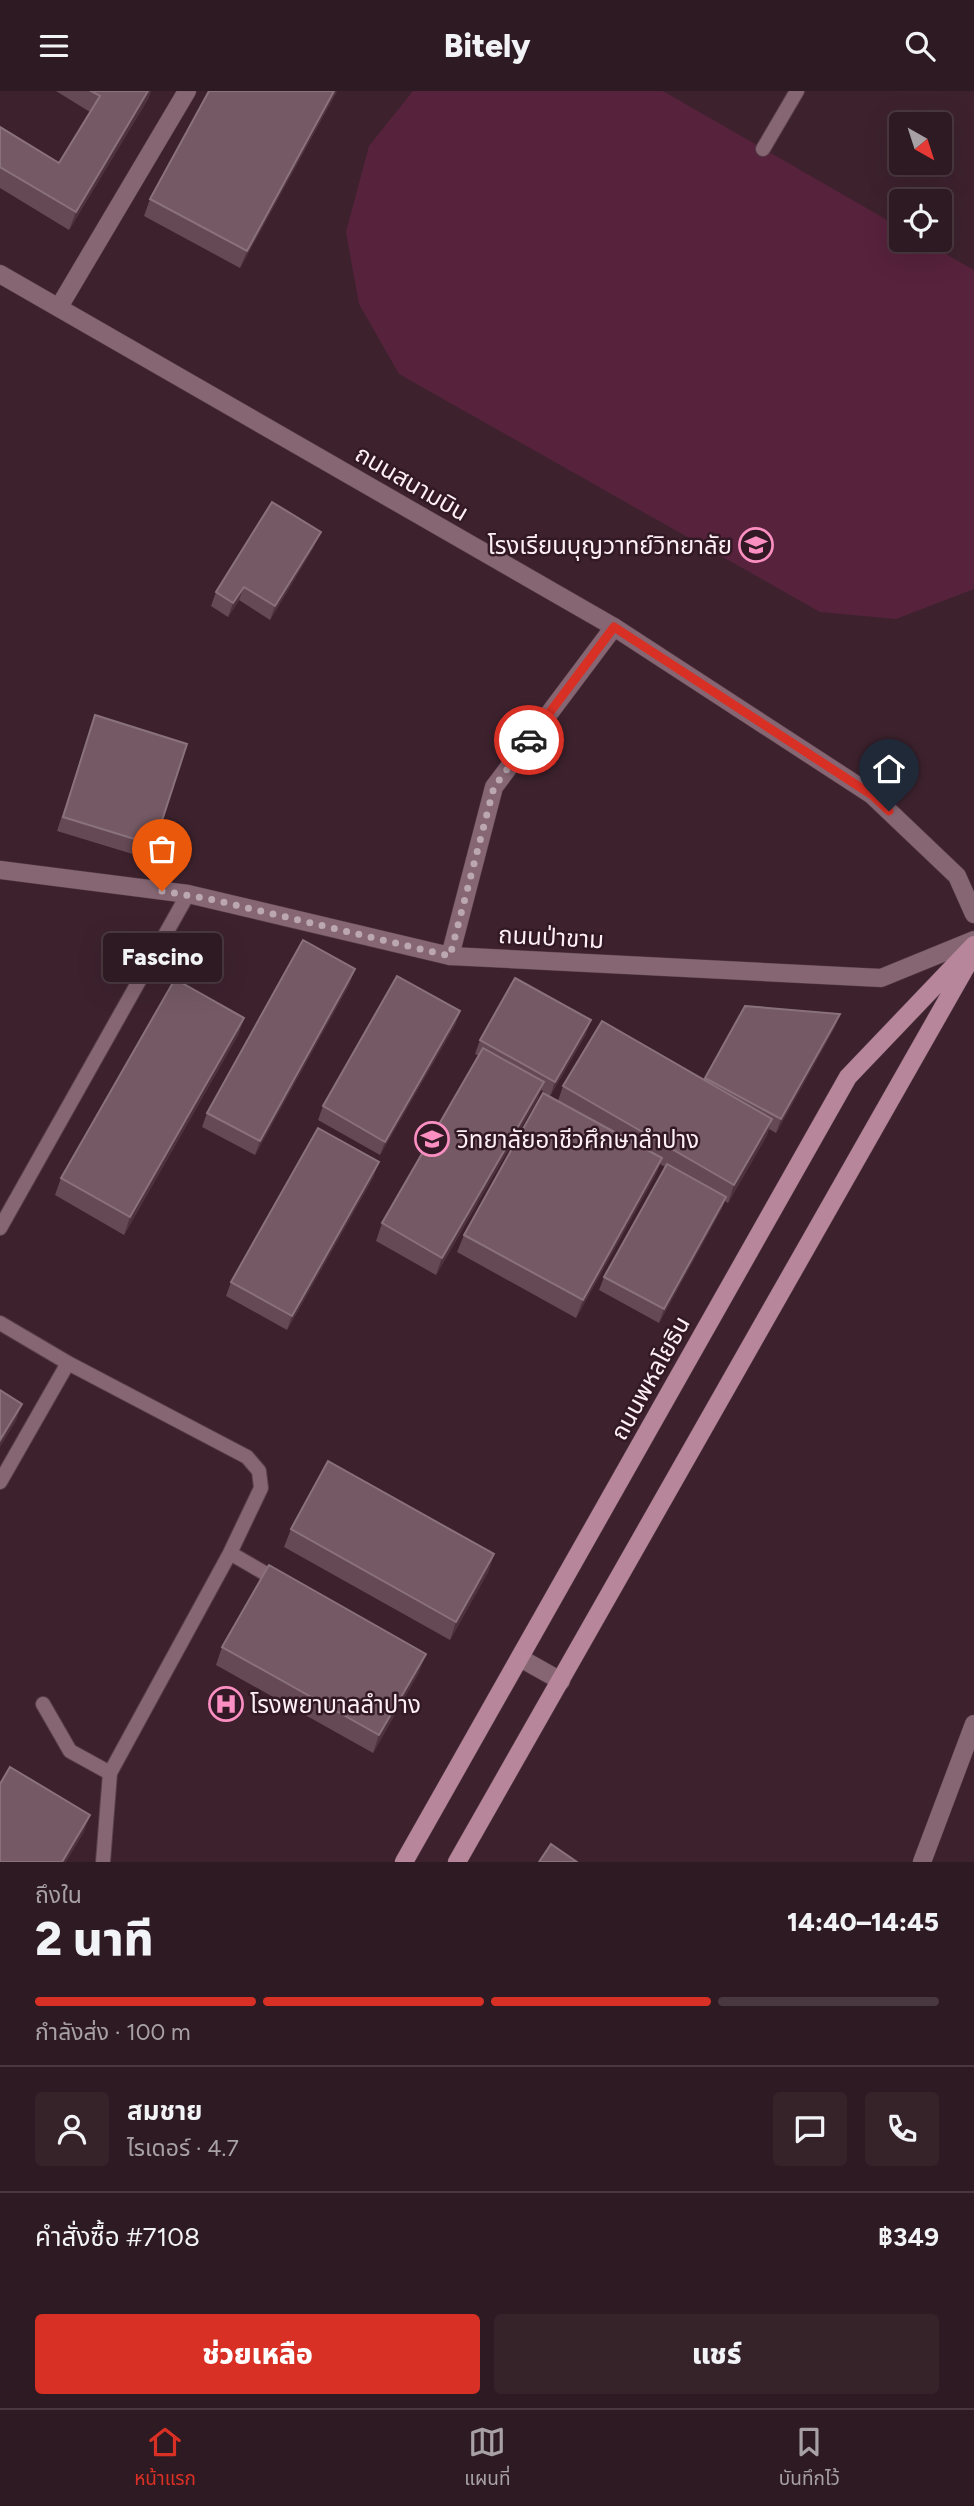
<!DOCTYPE html>
<html lang="th">
<head>
<meta charset="utf-8">
<style>
  :root { --surface:#2e1a22; --page:#36232a; --text:#f1f3f6; --muted:#a7a1a5; --line:#493840; --accent:#d93025 }
  body { margin:0; font-family:Figtree,"Noto Sans Thai",sans-serif; background:var(--page); color:var(--text); height:100vh; display:flex; flex-direction:column; font-size:26px; white-space:nowrap }
  * { box-sizing:border-box; margin:0 }
  p { font-size:23px; color:var(--muted) }
  .icon { flex:none; width:38px; height:38px; fill:none; stroke:currentColor; stroke-width:2; stroke-linecap:round; stroke-linejoin:round }
  .map { position:relative; height:1771px; overflow:hidden }
  .panel { display:flex; flex-direction:column; background:var(--surface); flex:1 }
  .panel>* { flex:none }
  .needle { width:46px; rotate:141deg }
  .buttons { position:absolute; left:889px; top:21px; display:grid; gap:14px }
  .buttons a { display:grid; place-items:center; width:63px; height:63px; border-radius:7px; background:var(--surface); box-shadow:0 7px 28px #0002,0 0 0 2px var(--line); font-size:35px }
  .pin { position:absolute; display:grid; place-items:center; width:60px; height:60px; color:#fff; margin:-72px -30px; border-radius:50% 50% 50% 0; rotate:-45deg; box-shadow:0 0 7px #0007 }
  .pin .icon { rotate:45deg }
  .courier { position:absolute; display:grid; place-items:center; width:70px; height:70px; margin:-35px; border:5px solid #d93025; border-radius:50%; background:#fff; color:#222; box-shadow:0 2px 9px #0007 }
  .bubble { position:absolute; height:49px; border-radius:7px; background:var(--surface); box-shadow:0 7px 28px #0002,0 0 0 2px var(--line); font-size:23px; font-weight:800; line-height:49px; text-align:center }
  .overview em { font-style:normal; font-weight:800 }
  .overview div { display:flex; flex-direction:column-reverse }
  .overview { display:flex; align-items:center; justify-content:space-between; height:119px; padding:0 35px }
  h1 { font-size:46px; font-weight:800; line-height:52px }
  .bar { display:grid; grid-template-columns:repeat(4,1fr); gap:10px 7px; align-content:center; height:84px; padding:0 35px }
  .bar i { height:9px; border-radius:5px; background:var(--line) }
  .bar .selected { background:var(--accent) }
  .bar p { grid-column:span 4 }
  .line { display:flex; align-items:center; gap:18px; padding:0 35px; border-top:2px solid var(--line) }
  .line div { flex:1 }
  .round { display:grid; place-items:center; flex:none; width:74px; height:74px; border-radius:7px; background:var(--page) }
  .cta { display:flex; gap:14px; margin-top:auto; padding:14px 35px }
  .cta a { flex:1; height:80px; border-radius:7px; background:var(--accent); color:#fff; font-size:28px; font-weight:800; line-height:80px; text-align:center }
  .cta a+a { background:var(--page); color:var(--text) }
  header { display:flex; justify-content:space-between; align-items:center; height:91px; padding:0 35px; background:var(--surface); font-size:32px; font-weight:800 }
  .tab-bar { display:flex; justify-content:space-around; align-items:center; height:98px; border-top:2px solid var(--line); background:var(--surface); font-size:19px; color:var(--muted) }
  .tab-bar a { display:grid; justify-items:center; gap:4px }
  .tab-bar .selected { color:var(--accent) }
  .map>svg:first-child { display:block }
</style>
</head>
<body>
<header><svg class="icon" aria-label="menu" viewBox="0 0 24 24"><path d="M4 6h16M4 12h16M4 18h16"/></svg>Bitely<svg class="icon" aria-label="search" viewBox="0 0 24 24"><circle cx="10" cy="10" r="6"/><path d="M15 15l6 6"/></svg></header>
<div class="map">
<svg width="974" height="1771" viewBox="0 0 974 1771">
  <rect width="100%" height="100%" fill="#3d222e"/>
  <path fill="#57223c" d="M413 0H663L901 137V149H921L974 179V498L896 528 820 521 399 283 359 213 346 141 369 55Z"/>
  <g fill="none" stroke-linecap="round" stroke-linejoin="round">
    <g stroke="#583f4a" stroke-width="16">
      <path id="service" d="M763 58 797 0
        M0 1137 188 803
        M0 1232 68 1272 247 1366 259 1380 261 1397 230 1462 110 1682 103 1771
        M0 1391 68 1272
        M230 1462 280 1491
        M43 1613 70 1660 110 1682"/>
    </g>
    <g stroke="#583f4a" stroke-width="19">
      <path id="minor" d="M59 216 187 0
        M450 865 494 696 614 536
        M922 1771 974 1633"/>
    </g>
    <g stroke="#583f4a" stroke-width="19">
      <path id="tertiary" d="M0 183 614 536 872 704 957 785 974 823
        M0 779 188 803 450 865 881 887 974 849
        M520 1567 561 1590"/>
    </g>
    <g stroke="#583f4a" stroke-width="19">
      <path id="secondary" d="M404 1771 848 986 974 854
        M457 1771 971 867"/>
    </g>
    <use href="#service" stroke="#866673" stroke-width="14"/>
    <use href="#minor" stroke="#866673" stroke-width="18"/>
    <use href="#tertiary" stroke="#866673" stroke-width="18"/>
    <use href="#secondary" stroke="#b8869b" stroke-width="18"/>
  </g>
  <path fill="#654954" d="M56 0H151L148 8 69 139 0 97V36L59 72 90 21Z
    M209 0H337L240 177 144 125 150 108Z
    M315 454 270 529 239 509 228 526 211 515 216 501Z
    M95 624 154 754 149 768 57 740Z
    M350 892 255 1064 202 1036 207 1022Z
    M460 920 455 934 380 1064 318 1029 323 1015Z
    M840 923 835 936 776 1042 769 1038 766 1046 728 1112 725 1110 721 1119 659 1232 599 1199 604 1186 665 1076 660 1073 655 1085 576 1227 457 1161 464 1144 558 1010 563 995 704 989 705 987Z
    M244 927 238 944 124 1144 55 1104 61 1087Z
    M586 943 550 1005 541 999 537 1009 436 1184 376 1150 382 1132 479 965 475 963 480 949Z
    M374 1085 287 1239 226 1205 231 1191Z
    M291 1438 494 1463 488 1481 450 1549 284 1456Z
    M222 1556 419 1581 373 1662 216 1574Z"/>
  <path fill="#4e323e" d="M148 0H151L148 8 69 139 76 121Z
    M334 0H337L240 177 247 160Z
    M321 441 315 454 270 529 275 515Z
    M244 496 239 509 228 526 233 512Z
    M355 878 350 892 255 1064 260 1050Z
    M460 920 455 934 380 1064 385 1051Z
    M840 923 835 936 776 1042 781 1028Z
    M244 927 238 944 124 1144 130 1126Z
    M591 929 586 943 550 1005 555 991Z
    M544 991 537 1009 436 1184 442 1167Z
    M772 1028 766 1046 728 1112 734 1094Z
    M662 1067 655 1085 576 1227 583 1209Z
    M379 1071 374 1085 287 1239 292 1225Z
    M726 1106 721 1119 659 1232 664 1218Z
    M22 1313 16 1330 0 1356V1349Z
    M494 1463 488 1481 450 1549 456 1531Z
    M426 1563 419 1581 373 1662 379 1644Z
    M90 1724 84 1741 66 1771H62Z"/>
  <path fill="#755a65" stroke="#8a727c" stroke-width="2" d="M91 0H148L76 121 0 76V36L59 72 100 5Z
    M209 0H334L247 160 150 108Z
    M272 411 321 441 275 515 244 496 233 512 216 501Z
    M95 624 187 653 154 754 63 726Z
    M303 849 355 878 260 1050 207 1022Z
    M397 885 460 920 385 1051 323 1015Z
    M515 887 591 929 555 991 480 949Z
    M175 888 244 927 130 1126 61 1087Z
    M745 915 840 923 781 1028 705 987Z
    M602 930 772 1028 734 1094 563 995Z
    M483 957 544 991 442 1167 382 1132Z
    M543 1002 662 1067 583 1209 464 1144Z
    M318 1037 379 1071 292 1225 231 1191Z
    M667 1073 726 1106 664 1218 604 1186Z
    M0 1299 22 1313 0 1349Z
    M328 1370 494 1463 456 1531 291 1438Z
    M269 1474 426 1563 379 1644 222 1556Z
    M10 1676 90 1724 62 1771H0V1693Z
    M551 1753 577 1771H539Z"/>
  <g fill="none" stroke-linecap="round" stroke-linejoin="round">
    <path stroke="#baa7af" stroke-width="7" stroke-dasharray="0 12.6" d="M162 800 210 808 450 865 494 696 529 649"/>
    <path stroke="#d93025" stroke-width="9" d="M529 649 614 536 872 704 889 720"/>
  </g>
  <defs>
    <g id="school-ring" transform="scale(1.75)"><circle r="9.5" fill="#321925" stroke="#fc8fc1" stroke-width="1.5"/><path d="M0-5L7-2L0 1L-7-2ZM-4 1L0 2.5L4 1V4Q0 6-4 4Z" fill="#fc8fc1"/></g>
    <g id="university-ring" transform="scale(1.75)"><circle r="9.5" fill="#321925" stroke="#fc8fc1" stroke-width="1.5"/><path d="M0-5L7-2L0 1L-7-2ZM-4 1L0 2.5L4 1V4Q0 6-4 4Z" fill="#fc8fc1"/></g>
    <g id="hospital-ring" transform="scale(1.75)"><circle r="9.5" fill="#321925" stroke="#fc8fc1" stroke-width="1.5"/><path d="M-5-5h3v3.5h4V-5h3V5h-3V1.5h-4V5h-3Z" fill="#fc8fc1"/></g>
  </defs>
  <g fill-rule="evenodd">
    <use href="#school-ring" x="756" y="454"/>
    <use href="#university-ring" x="432" y="1048"/>
    <use href="#hospital-ring" x="226" y="1613"/>
  </g>
  <g text-anchor="middle" dominant-baseline="central" stroke-width="5" stroke-linejoin="round" paint-order="stroke">
    <g font-size="24" fill="#feeff5" stroke="#321925">
      <text transform="translate(412 392) rotate(30)">ถนนสนามบิน</text>
      <text transform="translate(551 846) rotate(3)">ถนนป่าขาม</text>
      <text transform="translate(650 1287) rotate(-61)">ถนนพหลโยธิน</text>
    </g>
    <g font-size="24" fill="#feeff5" stroke="#321925" text-anchor="start">
      <text x="732" y="454" text-anchor="end">โรงเรียนบุญวาทย์วิทยาลัย</text>
      <text x="457" y="1048">วิทยาลัยอาชีวศึกษาลำปาง</text>
      <text x="250" y="1613">โรงพยาบาลลำปาง</text>
    </g>
  </g>
</svg>
<div class="buttons">
<a><svg class="needle" viewBox="-14 -14 28 28"><path d="M0-13l5 13h-10z" fill="#e53935"/><path d="M0 13l5-13h-10z" fill="#a7a1a5"/></svg></a>
<a><svg class="icon" aria-label="locate" viewBox="0 0 24 24"><circle cx="12" cy="12" r="6"/><path d="M12 2v4M12 18v4M2 12h4M18 12h4"/></svg></a>
</div>
<div class="pin" style="left:162px;top:800px;background:#ea580c"><svg class="icon" aria-label="bag" viewBox="0 0 24 24"><path d="M5 8h14l-1 12H6zM9 8a3 3 0 0 1 6 0"/></svg></div>
<div class="pin" style="left:889px;top:720px;background:#1f2937"><svg class="icon" aria-label="home" viewBox="0 0 24 24"><path d="M3 11l9-7 9 7M6 9v11h12V9"/></svg></div>
<div class="courier" style="left:529px;top:649px"><svg class="icon" aria-label="car" viewBox="0 0 24 24"><path d="M5 17H2v-5l4-1 3-4h7l3 4 3 1v5h-3M9 17h6M6 11h13"/><circle cx="7" cy="17" r="2"/><circle cx="17" cy="17" r="2"/></svg></div>
<div class="bubble" style="left:103px;top:842px;width:119px">Fascino</div>
</div>
<section class="panel">
<div class="overview"><div><h1>2 นาที</h1><p>ถึงใน</p></div><em>14:40–14:45</em></div>
<div class="bar"><i class="selected"></i><i class="selected"></i><i class="selected"></i><i></i><p>กำลังส่ง · 100 m</p></div>
<div class="line" style="height:126px"><a class="round"><svg class="icon" aria-label="person" viewBox="0 0 24 24"><circle cx="12" cy="8" r="4"/><path d="M4 21q1-7 8-7t8 7"/></svg></a><div><b>สมชาย</b><p>ไรเดอร์ · 4.7</p></div><a class="round"><svg class="icon" aria-label="chat" viewBox="0 0 24 24"><path d="M4 5h16v11H9l-5 4z"/></svg></a><a class="round"><svg class="icon" aria-label="phone" viewBox="0 0 24 24"><path d="M5 4h4l2 5-3 2q2 4 5 5l2-3 5 2v4C11 20 4 13 5 4z"/></svg></a></div>
<div class="line" style="height:91px"><div>คำสั่งซื้อ #7108</div><b>฿349</b></div>
<div class="cta"><a>ช่วยเหลือ</a><a>แชร์</a></div>
</section>
<nav class="tab-bar">
<a class="selected"><svg class="icon" aria-label="home" viewBox="0 0 24 24"><path d="M3 11l9-7 9 7M6 9v11h12V9"/></svg>หน้าแรก</a>
<a><svg class="icon" aria-label="map" viewBox="0 0 24 24"><path d="M3 6l6-2 6 2 6-2v14l-6 2-6-2-6 2zM9 4v14M15 6v14"/></svg>แผนที่</a>
<a><svg class="icon" aria-label="saved" viewBox="0 0 24 24"><path d="M7 4h10v16l-5-4-5 4z"/></svg>บันทึกไว้</a>
</nav>
</body>
</html>
